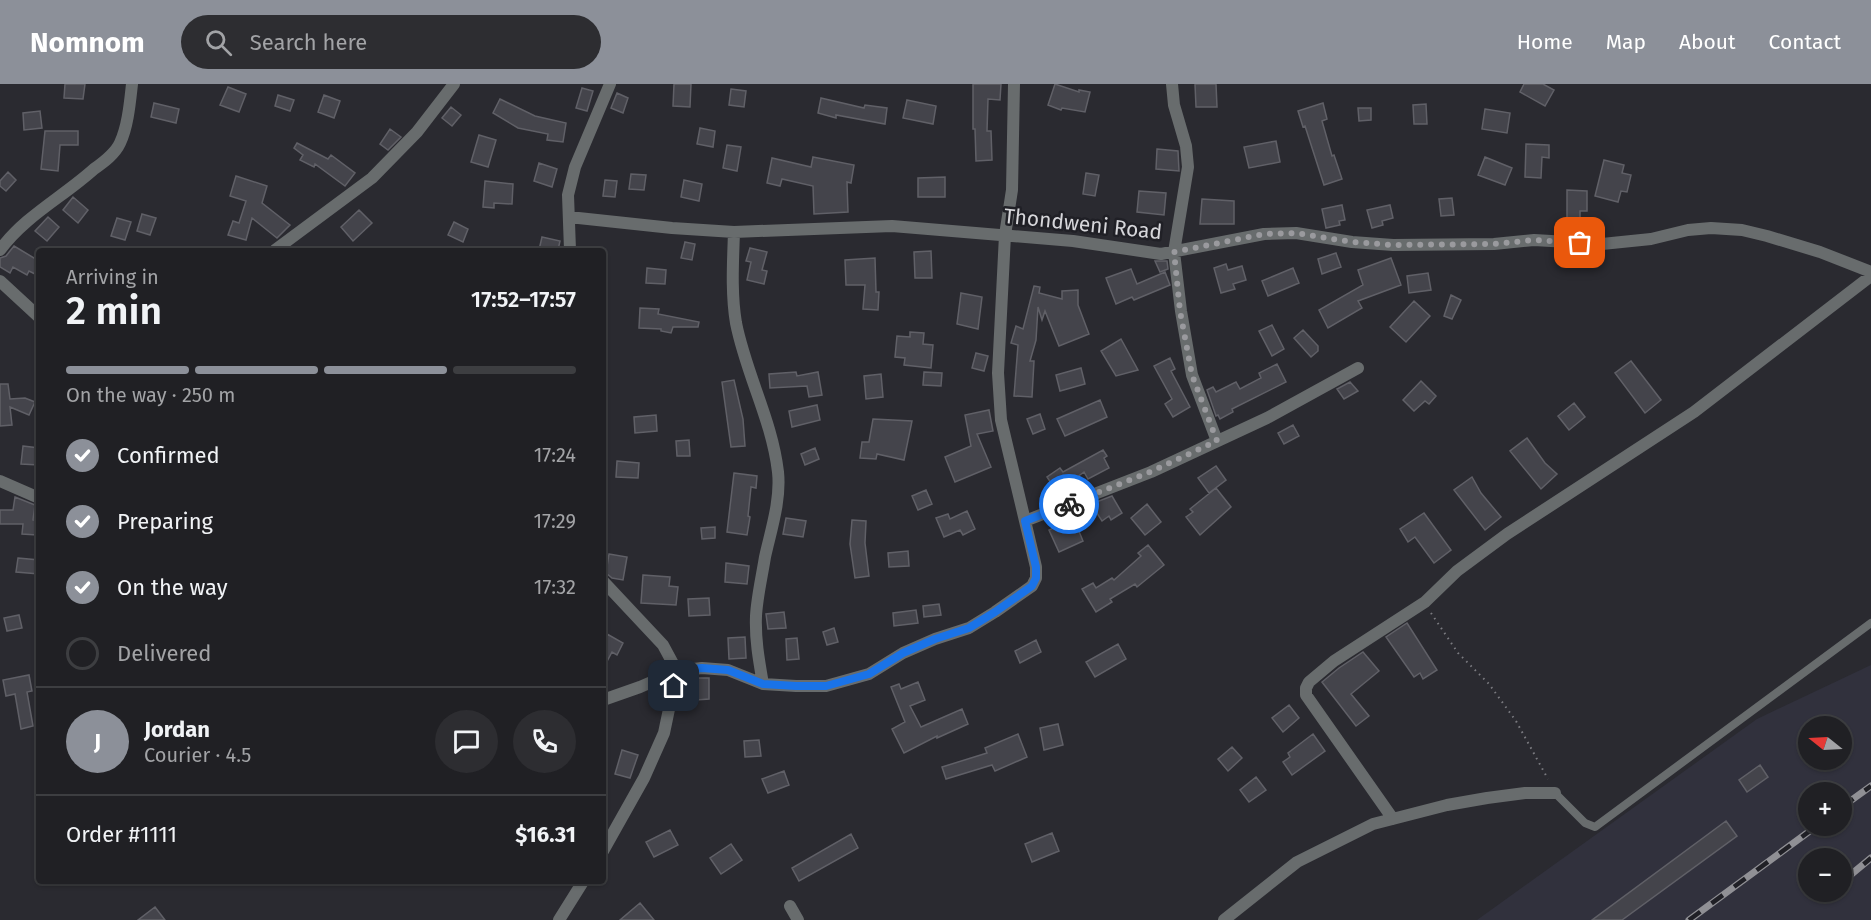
<!DOCTYPE html>
<html lang="en">
<head>
<meta charset="utf-8">
<style>
  :root { --surface:#202024; --page:#2d2d31; --text:#f1f3f6; --muted:#a2a3a6; --line:#3d3e41; --accent:#8c9099 }
  body { margin:0; font-family:"Fira Sans",sans-serif; background:var(--page); color:var(--text); height:100vh; display:flex; flex-direction:column; font-size:22px; white-space:nowrap }
  * { box-sizing:border-box; margin:0 }
  p { font-size:20px; color:var(--muted) }
  .icon { flex:none; width:33px; height:33px; fill:none; stroke:currentColor; stroke-width:2; stroke-linecap:round; stroke-linejoin:round }
  .map { position:relative; flex:1; overflow:hidden }
  .panel { position:absolute; left:36px; top:164px; width:570px; height:636px; display:flex; flex-direction:column; background:var(--surface); border-radius:6px; box-shadow:0 2px 4px #0004,0 0 0 2px var(--line) }
  .panel>* { flex:none }
  .needle { width:39px; rotate:288deg }
  .fabs { position:absolute; left:1798px; top:632px; display:grid; gap:12px }
  .fabs a { display:grid; place-items:center; width:54px; height:54px; border-radius:50%; background:var(--surface); box-shadow:0 2px 4px #0004,0 0 0 2px var(--line); font-size:30px }
  .pin { position:absolute; display:grid; place-items:center; width:51px; height:51px; color:#fff; margin:-26px; border-radius:12px; box-shadow:0 3px 9px #0006 }
  .courier { position:absolute; display:grid; place-items:center; width:60px; height:60px; margin:-30px; border:4px solid #1a73e8; border-radius:50%; background:#fff; color:#222; box-shadow:0 2px 8px #0007 }
  .summary em { font-style:normal; font-weight:600 }
  .summary div { display:flex; flex-direction:column-reverse }
  .summary { display:flex; align-items:center; justify-content:space-between; height:102px; padding:0 30px }
  h1 { font-size:39px; font-weight:600; line-height:45px }
  .bar { display:grid; grid-template-columns:repeat(4,1fr); gap:9px 6px; align-content:center; height:72px; padding:0 30px }
  .bar i { height:8px; border-radius:4px; background:var(--line) }
  .bar .active { background:var(--accent) }
  .bar p { grid-column:span 4 }
  .line { display:flex; align-items:center; gap:15px; padding:0 30px; border-top:2px solid var(--line) }
  .line div { flex:1 }
  .round { display:grid; place-items:center; flex:none; width:63px; height:63px; border-radius:32px; background:var(--page) }
  ol { padding:0 30px; list-style:none }
  li { display:flex; align-items:center; gap:18px; height:66px }
  li p { margin-inline-start:auto }
  li .icon { padding:6px; border-radius:50%; background:var(--accent); color:#fff; stroke-width:4 }
  li:last-child { color:var(--muted) }
  li i { width:33px; height:33px; border:3px solid var(--line); border-radius:50% }
  header { display:flex; align-items:center; gap:36px; box-sizing:border-box; height:84px; padding:0 30px; background:var(--accent); color:#fff }
  header strong { font-size:28px }
  nav { display:flex; gap:33px; margin-inline-start:auto; font-size:21px }
  .search { width:420px; height:54px; background:var(--page); display:flex; align-items:center; gap:15px; box-sizing:border-box; padding:0 21px; border-radius:33px; color:var(--muted); font-size:22px }
  .map>svg:first-child { display:block }
</style>
</head>
<body>
<header>
<strong>Nomnom</strong>
<div class="search"><svg class="icon" aria-label="search" viewBox="0 0 24 24"><circle cx="10" cy="10" r="6"/><path d="M15 15l6 6"/></svg>Search here</div>
<nav><a>Home</a><a>Map</a><a>About</a><a>Contact</a></nav>
</header>
<div class="map">
<svg width="1871" height="836" viewBox="0 0 1871 836">
  <rect width="100%" height="100%" fill="#2a2a30"/>
  <path fill="#31313d" fill-rule="evenodd" d="M1871 581V836H1477L1757 635ZM1809 642H1842V675H1809ZM1809 708H1842V741H1809ZM1809 774H1842V807H1809Z"/>
  <path fill="#44444b" stroke="#606067" stroke-width="1.5" d="M65 0H85L83 15 64 14Z
    M674 0H691L690 23 673 22Z
    M973 0H1001L1000 16 988 15 987 47H991L992 76 976 77 975 45H973Z
    M1055 0 1079 8V6L1090 8 1085 28 1062 24 1061 26 1048 21Z
    M1195 0H1216L1217 23H1196Z
    M1524 0H1543L1554 6 1545 22 1520 8Z
    M228 3 246 10 239 28 220 21Z
    M582 4 593 7 587 27 576 24Z
    M731 5 746 7 744 23 729 21Z
    M617 9 628 14 623 29 611 24Z
    M278 11 294 16 290 27 275 22Z
    M324 11 340 17 334 34 318 28Z
    M821 14 864 24 865 21 887 24 885 40 836 31V34L818 29Z
    M500 15 535 32 566 39 563 58 547 56 548 50 518 44 493 29Z
    M907 16 936 22 933 40 903 34Z
    M154 19 179 25 176 39 151 33Z
    M1323 19 1327 35 1322 37 1332 72 1334 71 1342 95 1324 101 1305 42 1303 43 1298 27Z
    M1426 20 1427 40H1414L1413 21Z
    M451 23 461 31 452 42 442 34Z
    M1358 24H1371V36L1359 37Z
    M1485 25 1510 29 1507 49 1482 45Z
    M40 27 42 44 24 46 23 29Z
    M700 44 715 47 713 63 697 60Z
    M390 45 401 53 388 66 380 60Z
    M45 47H78V61H60L58 87 41 85Z
    M479 51 496 56 488 83 471 78Z
    M1276 57 1280 78 1249 84 1244 63Z
    M297 59 328 75 331 71 355 89 345 102 315 80 314 83 300 76 303 71 294 64Z
    M1526 60 1549 61V74L1542 73 1541 94 1525 93Z
    M727 61 741 63 737 87 723 84Z
    M1157 65 1178 67 1179 87 1156 85Z
    M813 73 854 81 851 99 847 98 848 128 814 130 813 102 782 95 780 102 767 99 772 74 811 83Z
    M1485 73 1512 84 1505 101 1478 91Z
    M1604 76 1624 81 1622 89 1631 91 1627 108 1621 107 1618 118 1595 112Z
    M539 79 557 85 552 103 534 97Z
    M8 88 16 96 6 107 0 102V97Z
    M1086 89 1099 91 1095 112 1083 110Z
    M631 90 646 91 644 106 629 105Z
    M236 92 267 102 262 119 290 141 277 154 252 134 246 156 228 151 233 137 239 139 246 117 230 112Z
    M945 93V113H918V94Z
    M605 96 617 97 615 113 603 112Z
    M684 96 702 100 699 117 681 113Z
    M485 97 513 100 512 120 494 119V124L483 123Z
    M1567 106 1587 107V127H1580V137H1567Z
    M1139 107 1166 109 1164 131 1137 128Z
    M73 113 88 126 78 139 63 126Z
    M1452 114 1454 131 1441 132 1439 115Z
    M1202 115 1234 117V140H1200Z
    M1342 121 1345 136 1339 137 1340 141 1326 144 1322 125Z
    M1390 121 1393 134 1382 137 1383 141 1372 144 1367 126Z
    M359 126 372 139 353 157 341 143Z
    M142 130 156 134 150 151 137 147Z
    M48 133 59 143 47 157 35 147Z
    M117 134 131 138 125 156 111 152Z
    M454 138 468 145 463 158 448 151Z
    M542 153 560 157 558 166H539Z
    M685 158 695 160 692 176 681 174Z
    M14 162 39 177V192L29 187 27 191 13 183 10 189 0 183V174L6 172Z
    M750 164 767 168 762 186 767 187 764 200 747 196 751 178 746 177Z
    M931 167 932 194H915L914 168Z
    M1336 169 1341 183 1322 190 1318 175Z
    M875 174 876 208H879L878 226 863 225 865 201H846L845 176Z
    M1391 174 1401 201 1358 217 1362 224 1328 244 1319 226 1363 201 1358 186Z
    M1155 177H1167L1168 185 1160 188Z
    M1226 180 1228 186 1242 182 1246 196 1233 200 1235 205 1221 209 1214 184Z
    M647 184 666 186 665 200 646 199Z
    M1293 184 1299 199 1268 212 1262 197Z
    M1131 185 1137 200 1165 188 1170 201 1134 216 1132 213 1116 220 1106 194Z
    M1428 189 1431 206 1409 209 1407 192Z
    M1034 202 1040 203 1039 209 1062 215V207L1078 206V221L1089 250 1059 262 1045 227 1042 236 1038 223 1036 256 1030 277H1034L1032 313 1014 312 1018 261 1011 259 1016 242 1023 245Z
    M961 209 982 213 978 245 957 240Z
    M1451 211 1461 216 1452 235 1444 232Z
    M1414 217 1430 232 1406 258 1390 243Z
    M640 224 659 225 658 230 699 238 698 243H673L671 249 661 247V245L639 244Z
    M1272 241 1284 265 1272 272 1259 247Z
    M1303 246 1318 262V267L1311 273 1294 254Z
    M910 248 924 249 923 260 933 261 931 284 904 281 905 274 895 273 897 252 910 253Z
    M1121 255 1138 286 1116 292 1101 267Z
    M976 269 988 272 984 287 972 284Z
    M1170 274 1175 285 1171 287 1190 323 1173 333 1165 320 1172 315 1154 282Z
    M1631 277 1661 316 1645 329 1615 289Z
    M1277 280 1286 298 1232 325 1233 328 1220 335 1218 331 1216 332 1207 306 1213 303 1216 308 1236 298 1240 305 1261 294 1259 289Z
    M1081 284 1085 300 1060 307 1056 291Z
    M796 288 797 292 818 288 822 311 809 313 807 302 770 304 769 290Z
    M924 288 942 289 941 302 923 301Z
    M881 290 883 313 866 315 864 292Z
    M734 296 743 335 745 362 731 363 722 298Z
    M1421 297 1436 312 1429 320 1425 317 1414 327 1403 316Z
    M1350 298 1358 307 1344 315 1337 305Z
    M0 300H8L10 315 25 314 35 318 29 331 10 323 12 341 0 342Z
    M1100 316 1107 333 1065 352 1057 335Z
    M1574 319 1585 333 1569 346 1558 332Z
    M817 321 820 336 792 343 789 327Z
    M989 326 993 347 977 350 991 383 955 398 945 373 971 362 965 331Z
    M1040 330 1045 345 1033 350 1027 335Z
    M656 331 657 347 635 349 634 333Z
    M873 335 912 337 904 376 877 370 876 375 860 374 862 358H869Z
    M1293 341 1299 352 1284 360 1278 349Z
    M1527 354 1545 379 1557 390 1541 405 1510 367Z
    M689 356 690 372H677L676 357Z
    M23 362 39 364V381L21 380Z
    M815 364 819 375 805 381 801 370Z
    M1103 366 1107 372 1104 374 1109 384 1088 395 1084 388 1057 408 1047 393 1060 384 1063 388Z
    M617 377 639 379 638 394 616 393Z
    M1216 382 1226 396 1209 409 1198 394Z
    M734 389 757 392 756 404 751 403 748 432 750 433 747 451 727 448Z
    M1472 393 1481 409 1501 433 1485 446 1454 406Z
    M1216 404 1231 423 1200 451 1186 433 1193 428 1190 425Z
    M926 406 932 420 918 426 912 412Z
    M1112 412 1122 429 1111 436 1109 432 1102 437 1091 420Z
    M15 413 35 421 33 436 38 437 37 451 22 450 23 440H0V426H13Z
    M1147 420 1161 438 1145 451 1131 434Z
    M967 427 975 445 963 451 960 446 944 453 936 434 948 430 950 435Z
    M1424 429 1451 466 1434 479 1415 453 1408 458 1400 445Z
    M786 434 806 437 803 453 783 450Z
    M852 436 866 437 865 459 869 492 855 494 850 460Z
    M1076 440 1083 457 1059 468 1049 446 1060 441 1062 446Z
    M715 443V454L702 455 701 444Z
    M1148 461 1164 481 1137 503 1135 500 1110 515 1112 518 1096 528 1082 505 1093 499 1096 504 1112 494 1114 496 1141 472 1138 469Z
    M908 467 909 482 889 483 888 469Z
    M609 470 627 473 623 496 612 494 606 489Z
    M18 474 39 476V490L16 488Z
    M726 479 749 482 747 500 725 498Z
    M643 491 670 493 669 502 678 503 676 521 641 519Z
    M709 514 710 531 689 532 688 515Z
    M939 520 941 531 924 533 923 522Z
    M916 526 918 539 894 542 893 529Z
    M784 528 786 544 768 545 766 530Z
    M19 531 22 544 7 547 4 534Z
    M1407 539 1437 586 1423 595 1420 589 1414 593 1386 553Z
    M834 544 838 558 827 561 823 548Z
    M607 550 623 559 617 571 612 568 603 585V557Z
    M745 553 746 574 729 575 728 554Z
    M797 554 799 575 787 576 786 555Z
    M1036 556 1041 568 1020 579 1015 567Z
    M1118 560 1126 575 1095 593 1086 578Z
    M1363 568 1379 587 1351 610 1369 632 1356 642 1322 598 1339 584Z
    M29 591 32 607 27 608 33 642 21 645 15 610 6 612 3 596Z
    M695 594H709V615L696 616Z
    M918 598 925 616 910 622 921 643 962 625 968 640 937 654V652L904 669 892 645 905 638 891 603 899 600 901 605Z
    M1289 621 1299 634 1283 648 1272 634Z
    M1058 640 1063 661 1044 666 1040 644Z
    M1018 650 1027 673 995 687 992 681 946 695 942 683 987 669 985 664Z
    M1313 650 1325 667 1292 691 1283 678 1290 673 1288 669Z
    M759 656 761 672 745 673 744 657Z
    M1232 663 1242 674 1228 687 1218 675Z
    M622 666 638 671 630 694 615 690Z
    M1760 681 1768 693 1747 708 1739 696Z
    M784 687 789 701 768 709 762 695Z
    M1256 693 1266 706 1249 718 1240 706Z
    M1726 737 1737 752 1622 836H1592Z
    M670 746 678 761 654 773 646 758Z
    M1052 749 1059 767 1032 778 1025 760Z
    M851 750 858 764 799 797 792 784Z
    M731 760 742 776 721 790 710 774Z
    M640 819 654 836H620Z
    M155 823 165 836H138Z"/>
  <g fill="none" stroke-linecap="round" stroke-linejoin="round">
    <path stroke="#7b7b80" stroke-width="2" stroke-dasharray="1.5 4.5" stroke-linecap="butt" d="M1431 529 1458 569 1489 600 1516 637 1548 695"/>
    <path stroke="#686c6d" stroke-width="8" d="M1555 709 1585 739 1595 743 1871 539"/>
    <path stroke="#686c6d" stroke-width="12" d="M1172 0 1174 21 1186 62 1188 83 1174 168 1181 227 1192 291 1217 357
      M569 133 672 144 734 148 892 142 1073 157 1161 170 1264 150 1296 149 1352 158 1393 161 1494 160 1534 156 1602 160 1651 155 1688 146 1711 144 1742 146 1767 152 1820 168 1871 188
      M734 148C733 178 731 209 736 239 746 290 772 336 778 388 781 416 771 446 765 473 762 492 757 513 756 532 755 555 759 577 763 600
      M0 166C25 132 63 113 94 85 104 78 115 70 120 59 128 42 130 18 132 0
      M275 166 372 94 417 48 454 0
      M570 166 568 111 575 83 610 0
      M0 197 39 233
      M0 397 39 414
      M1025 437 1151 388 1267 334 1358 284
      M603 497 663 561 677 587 664 649 644 694 603 767
      M603 616 640 603 677 587 702 584 728 586 763 600 796 602H826L869 590 903 569 935 555 969 544 995 528 1032 502 1036 494V483L1001 336 998 289 1005 151 1012 106 1014 0
      M1393 735 1306 611V604L1309 598 1334 577 1425 518 1457 487 1507 450 1694 328 1871 192
      M790 822 798 836
      M559 836 584 796
      M1224 836 1297 778 1373 740 1447 721 1487 714 1525 709H1555"/>
    <g stroke="#909095" stroke-width="7">
      <path id="rail" d="M1842 723 1871 702
        M1842 798 1871 774
        M1830 808 1831 807
        M1689 836 1818 741"/>
    </g>
    <use href="#rail" stroke="#202026" stroke-width="4.5" stroke-dasharray="14" stroke-linecap="butt"/>
  </g>
  <g fill="none" stroke-linecap="round" stroke-linejoin="round">
    <path stroke="#9a9a9e" stroke-width="6" stroke-dasharray="0 10.8" d="M1069 420 1150 388 1217 357 1192 291 1180 227 1174 168 1264 150 1296 149 1352 158 1393 161 1494 160 1534 156 1580 159"/>
    <path stroke="#1a73e8" stroke-width="8" d="M674 602 677 587 702 584 728 586 763 600 796 602H826L869 590 903 569 935 555 969 544 995 528 1032 502 1036 494V483L1025 437 1069 420"/>
  </g>
  <g text-anchor="middle" dominant-baseline="central" stroke-width="5" stroke-linejoin="round" paint-order="stroke">
    <g font-size="21" fill="#d6d6da" stroke="#202026">
      <text transform="translate(1083 140) rotate(6)">Thondweni Road</text>
    </g>
  </g>
</svg>
<div class="fabs">
<a><svg class="needle" viewBox="-14 -14 28 28"><path d="M0-13l5 13h-10z" fill="#e53935"/><path d="M0 13l5-13h-10z" fill="#a2a3a6"/></svg></a>
<a>+</a>
<a>−</a>
</div>
<div class="pin" style="left:1580px;top:159px;background:#ea580c"><svg class="icon" aria-label="bag" viewBox="0 0 24 24"><path d="M5 8h14l-1 12H6zM9 8a3 3 0 0 1 6 0"/></svg></div>
<div class="pin" style="left:674px;top:602px;background:#1f2937"><svg class="icon" aria-label="home" viewBox="0 0 24 24"><path d="M3 11l9-7 9 7M6 9v11h12V9"/></svg></div>
<div class="courier" style="left:1069px;top:420px"><svg class="icon" aria-label="bike" viewBox="0 0 24 24"><circle cx="6" cy="16" r="4"/><circle cx="18" cy="16" r="4"/><path d="M6 16l4-8h5l3 8M10 8l3 8H6M13 5h3"/></svg></div>
<section class="panel">
<div class="summary"><div><h1>2 min</h1><p>Arriving in</p></div><em>17:52–17:57</em></div>
<div class="bar"><i class="active"></i><i class="active"></i><i class="active"></i><i></i><p>On the way · 250 m</p></div>
<ol>
<li><svg class="icon" aria-label="check" viewBox="0 0 24 24"><path d="M5 12l5 5 9-10"/></svg>Confirmed<p>17:24</p></li>
<li><svg class="icon" aria-label="check" viewBox="0 0 24 24"><path d="M5 12l5 5 9-10"/></svg>Preparing<p>17:29</p></li>
<li><svg class="icon" aria-label="check" viewBox="0 0 24 24"><path d="M5 12l5 5 9-10"/></svg>On the way<p>17:32</p></li>
<li><i></i>Delivered</li>
</ol>
<div class="line" style="height:108px"><b class="round" style="background:var(--accent);color:#fff">J</b><div><b>Jordan</b><p>Courier · 4.5</p></div><a class="round"><svg class="icon" aria-label="chat" viewBox="0 0 24 24"><path d="M4 5h16v11H9l-5 4z"/></svg></a><a class="round"><svg class="icon" aria-label="phone" viewBox="0 0 24 24"><path d="M5 4h4l2 5-3 2q2 4 5 5l2-3 5 2v4C11 20 4 13 5 4z"/></svg></a></div>
<div class="line" style="height:78px"><div>Order #1111</div><b>$16.31</b></div>
</section>
</div>
</body>
</html>
